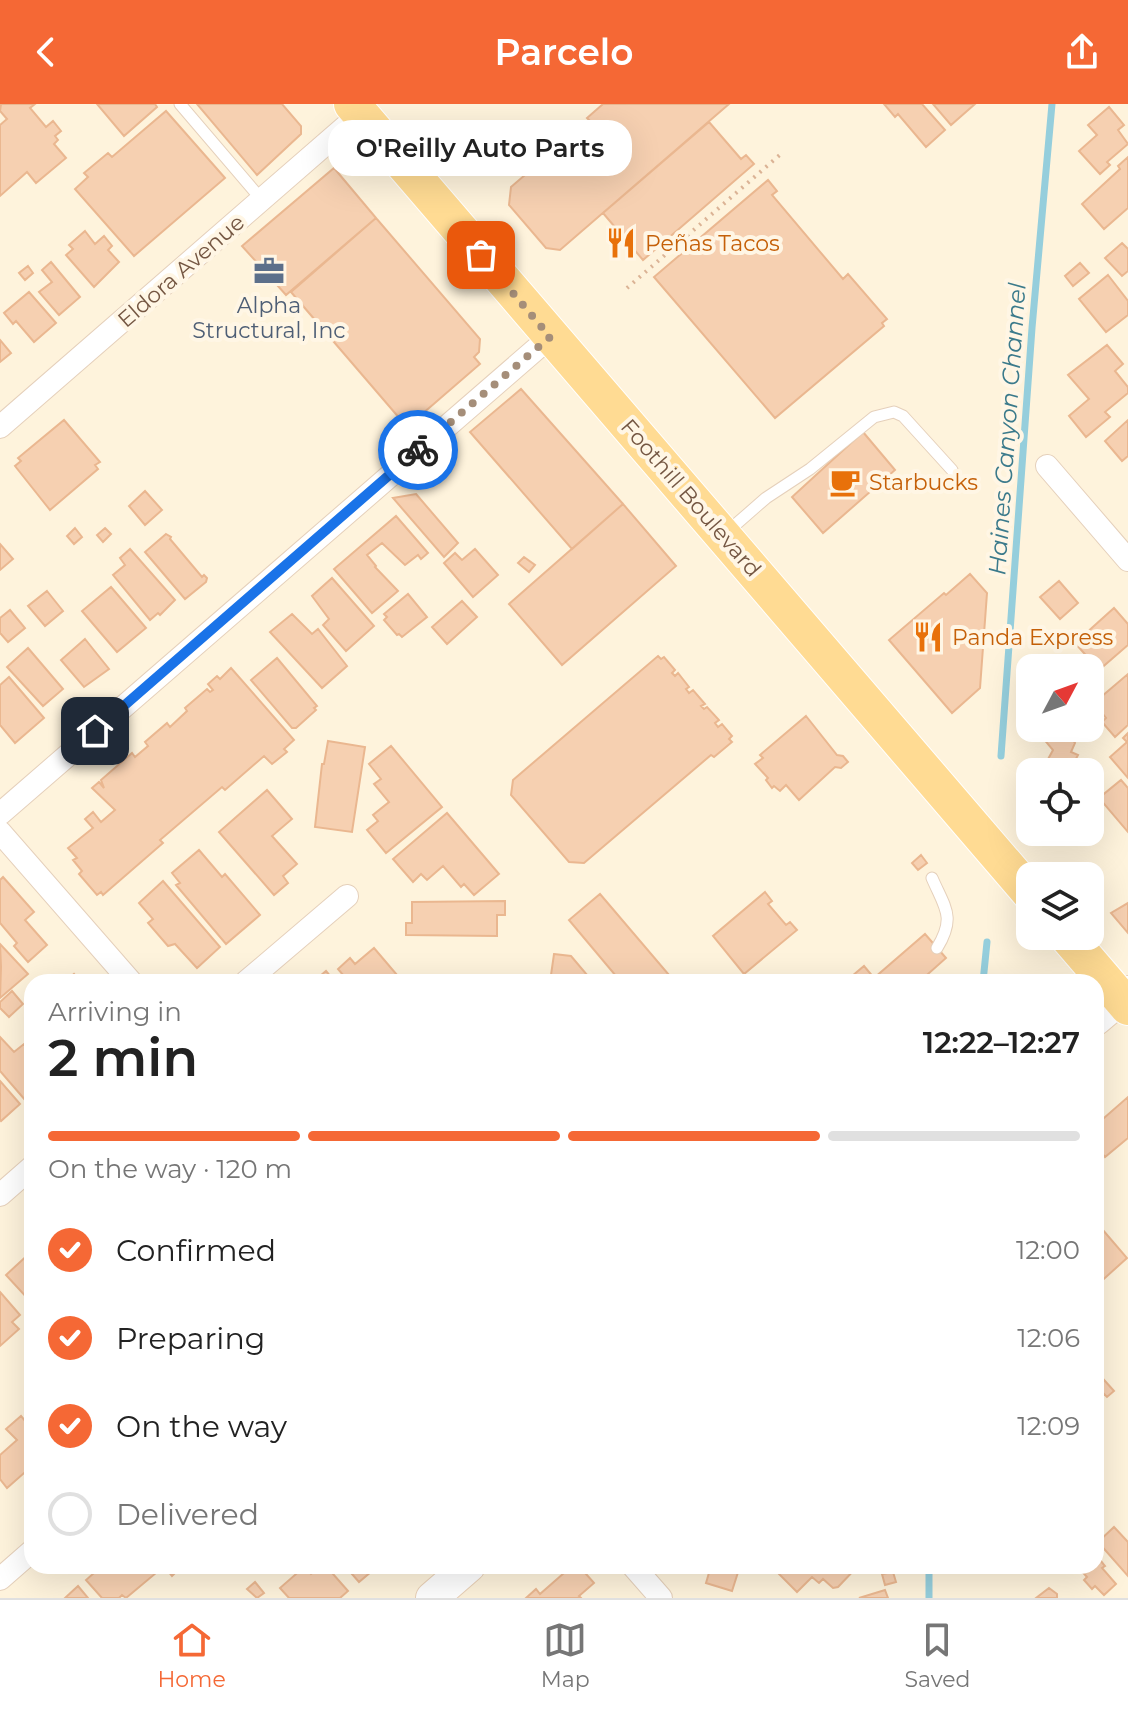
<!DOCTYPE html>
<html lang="en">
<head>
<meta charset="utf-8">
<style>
  :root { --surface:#fff; --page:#f2f2f2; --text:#222; --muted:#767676; --line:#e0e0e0; --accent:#f56835 }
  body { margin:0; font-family:Montserrat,sans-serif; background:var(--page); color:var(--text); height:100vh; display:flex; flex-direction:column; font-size:30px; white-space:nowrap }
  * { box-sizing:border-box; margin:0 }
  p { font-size:26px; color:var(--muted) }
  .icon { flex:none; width:44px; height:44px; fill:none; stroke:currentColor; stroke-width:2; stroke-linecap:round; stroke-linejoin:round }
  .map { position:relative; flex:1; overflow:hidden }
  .side { position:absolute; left:24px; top:870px; width:1080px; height:600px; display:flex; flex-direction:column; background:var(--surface); border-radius:24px; box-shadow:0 8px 32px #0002 }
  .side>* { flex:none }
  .needle { width:52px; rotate:49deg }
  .fabs { position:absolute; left:1016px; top:550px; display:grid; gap:16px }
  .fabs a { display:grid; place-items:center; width:88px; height:88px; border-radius:16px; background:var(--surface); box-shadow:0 8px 32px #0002; font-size:40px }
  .pin { position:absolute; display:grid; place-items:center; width:68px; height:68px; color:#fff; margin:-34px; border-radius:16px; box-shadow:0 4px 12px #0006 }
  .courier { position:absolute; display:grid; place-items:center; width:80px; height:80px; margin:-40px; border:6px solid #1a73e8; border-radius:50%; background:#fff; color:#222; box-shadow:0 2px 10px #0007 }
  .bubble { position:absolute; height:56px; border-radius:24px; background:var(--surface); box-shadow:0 8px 32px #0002; font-size:26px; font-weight:600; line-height:56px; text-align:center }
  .overview em { font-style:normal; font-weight:600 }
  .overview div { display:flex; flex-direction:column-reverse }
  .overview { display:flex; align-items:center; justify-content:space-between; height:136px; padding:0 24px }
  h1 { font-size:52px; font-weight:600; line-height:60px }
  .bar { display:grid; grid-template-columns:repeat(4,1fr); gap:12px 8px; align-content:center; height:96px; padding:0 24px }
  .bar i { height:10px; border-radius:6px; background:var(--line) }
  .bar .active { background:var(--accent) }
  .bar p { grid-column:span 4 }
  ol { padding:0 24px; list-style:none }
  li { display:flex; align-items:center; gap:24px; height:88px }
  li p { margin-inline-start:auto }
  li .icon { padding:8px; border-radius:50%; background:var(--accent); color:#fff; stroke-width:4 }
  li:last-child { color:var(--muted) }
  li i { width:44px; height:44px; border:4px solid var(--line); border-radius:50% }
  header { display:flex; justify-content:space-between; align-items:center; height:104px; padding:0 24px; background:var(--accent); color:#fff; font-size:36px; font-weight:600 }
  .tabs { display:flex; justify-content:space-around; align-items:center; height:112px; border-top:2px solid var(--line); background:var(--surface); font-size:22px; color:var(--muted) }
  .tabs a { display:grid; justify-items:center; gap:4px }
  .tabs .active { color:var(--accent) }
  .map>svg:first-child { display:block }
</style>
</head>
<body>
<header><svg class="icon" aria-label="back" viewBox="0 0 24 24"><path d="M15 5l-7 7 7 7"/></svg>Parcelo<svg class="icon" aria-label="share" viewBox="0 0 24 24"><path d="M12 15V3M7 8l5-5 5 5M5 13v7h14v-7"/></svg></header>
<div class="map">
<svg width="1128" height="1494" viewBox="0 0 1128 1494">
  <rect width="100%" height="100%" fill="#fef3dc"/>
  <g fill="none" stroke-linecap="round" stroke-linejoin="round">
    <path stroke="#95cedc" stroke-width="7" d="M1001 652 1032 224 1052 0
      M983 878 987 838
      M929 1494V1462"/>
  </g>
  <path fill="#f6d0b1" stroke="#eab790" stroke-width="2" d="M1 0H35L30 4 46 23 53 17 61 27 55 32 58 36 54 40 66 54 36 79 27 68 0 92V21L7 15 0 7Z
    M97 0H155L157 3 124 32Z
    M197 0H282L301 22V30L257 71Z
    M603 0H729L560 146 546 144 509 101 511 83 589 16 587 14Z
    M884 0H922L945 26 926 43 898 10 895 13Z
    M933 0H975L951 21Z
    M1109 3 1124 21 1118 26 1128 40 1107 58 1110 61 1100 70 1079 47 1097 31 1088 21Z
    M166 7 225 74 134 152 75 85 88 73 84 69 108 49 112 53Z
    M709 18 741 55 746 51 754 60 643 156 603 109Z
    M1128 53V104L1104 125 1082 100 1120 65 1118 62Z
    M334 64 376 114 286 191 242 142Z
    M768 76 777 87 772 91 843 175 848 170 887 215 882 219 884 222 775 314 654 173Z
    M376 114 480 235 479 248 474 253 480 260 407 323 291 188Z
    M85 127 95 140 104 132 112 142 108 146 119 158 94 183 66 151 73 145 69 141Z
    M1122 139 1128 145V167L1122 172 1105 154Z
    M51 158 80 193 59 211 39 188 52 178 42 166Z
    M1080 159 1089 169 1073 182 1065 172Z
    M28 162 33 169 25 176 19 169Z
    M1108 171 1128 197V211L1106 228 1079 195Z
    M29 188 56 219 34 238 16 217 13 220 4 209Z
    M0 236 11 249 0 258Z
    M1107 241 1123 260 1115 267 1128 283V289L1105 308 1110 313 1086 333 1069 312 1089 295 1068 271Z
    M521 285 623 400 572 445 470 328Z
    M64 316 100 358 95 361 98 365 50 406 15 362 21 357 18 354Z
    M1128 316V352L1122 357 1105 337Z
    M863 328 895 366 823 429 792 393Z
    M145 387 162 406 145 421 129 402Z
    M416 390 458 439 444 453 393 394Z
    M623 400 676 462 562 561 509 500Z
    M396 412 428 449 421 455 418 451 405 461 382 439 367 451 376 462 375 463 398 487 372 509 334 465Z
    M75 424 82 433 74 440 67 432Z
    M105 424 111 430 103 438 97 431Z
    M166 430 171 433 170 435 202 473 204 471 207 474 206 478 185 495 145 448Z
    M0 440 13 455 0 466Z
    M130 445 175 496 160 511 158 509 150 516 113 471 125 461 120 454Z
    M475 445 498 471 473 493 444 459 455 449 462 456Z
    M524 453 535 461 529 468 518 459Z
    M970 470 987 489 980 584 952 609 889 536 944 489 946 491Z
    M332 474 374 522 346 547 323 521 329 515 312 492Z
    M1059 477 1078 499 1060 515 1040 493Z
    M111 483 146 524 117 548 82 507Z
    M47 487 63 507 45 522 28 502Z
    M408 490 427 513 402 533 399 530 397 531 384 516 387 513 384 510Z
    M462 497 477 513 447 540 432 523Z
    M1114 504 1128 520V541L1099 566 1075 539Z
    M10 506 25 524 8 538 0 529V514Z
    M292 510 312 530 318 525 347 562 322 584 270 528Z
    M85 535 109 565 84 583 61 556Z
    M28 544 63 585 43 602 7 563Z
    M658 552 661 555 664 553 675 566 672 569 675 572 678 569 689 583 686 585 689 589 693 586 705 600 701 602 704 605 707 603 719 616 715 619 718 623 722 620 732 632 729 635 732 638 714 653 711 651 584 759 569 758 511 691 513 676Z
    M277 554 317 602 314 604 316 606 296 624H292L251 576Z
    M231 564 294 636 284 645 287 648 272 660 264 652 225 686 222 683 160 736 163 739 103 791 101 788 97 791 79 770 82 767 73 756 77 754 68 744 93 724 85 715 93 708 101 718 115 706 92 684 99 678 104 684 101 676 132 649 135 653 148 642 145 638 167 619 170 623 187 607 185 604 207 585 210 588 213 586 208 580 217 572 220 575Z
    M1128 570V621L1115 633 1102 618 1106 614 1094 599Z
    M9 573 44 614 15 639 0 621V581Z
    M806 612 837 651 843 652 848 658 841 664 835 663 799 696 786 681 780 687 774 682 772 684 766 676 768 674 755 660 763 654 760 651Z
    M1039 624H1063L1075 639 1071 648 1078 651 1069 668H1041L1053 646 1037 627Z
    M1128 629V674L1110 653 1127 638 1123 634Z
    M328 637 365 643 352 728 315 723 322 660H324Z
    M391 642 442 703 386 749 367 726 378 717 373 711 389 698 374 680 381 675 369 660Z
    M1121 676 1128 684V728L1099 694Z
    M267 686 292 715 272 732 297 760 283 772 288 779 274 791 219 728Z
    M447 709 499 770 474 791 464 780 461 783 443 762 427 776 421 770 413 778 393 755Z
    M199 746 222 773 225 770 260 811 226 840 176 781 180 779 172 769Z
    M921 751 927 759 918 766 912 759Z
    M3 773 34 808 25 816 47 841 28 858 14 842 17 839 0 819V776Z
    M163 777 220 843 197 864 175 840 168 842 148 819 153 815 139 799Z
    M765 788 772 797 768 800 786 821 790 818 797 826 744 870 713 832Z
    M600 790 675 878H621L569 816Z
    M505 797V811H497V832L406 831V819H412V798Z
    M1128 799V829L1111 809Z
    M925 830 946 854 919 878H845L864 862 874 874Z
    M0 840 28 870 0 894 1 863Z
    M374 844 403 878H349L338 865 350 854 355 860Z
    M554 850 571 852 593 878H550Z
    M326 867 335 878H313Z
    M74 870 81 878H65Z
    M12 887 23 900 9 913 0 904V898Z
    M0 933 14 948 24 940 32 948V992L26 997 0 967Z
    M0 977 20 1000 1 1017 0 1016Z
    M1128 993V1034L1105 1053 1096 1042V1021Z
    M1096 1118 1127 1154 1096 1182Z
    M32 1147V1194L29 1196 6 1171Z
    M0 1188 20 1211 12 1218 19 1225 0 1242Z
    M1096 1267 1114 1287 1107 1293 1104 1290 1096 1298Z
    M21 1312 32 1325V1370L28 1373 24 1369 7 1384 0 1375V1351L17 1336 6 1325Z
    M1114 1423 1128 1438V1472L1098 1438Z
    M1096 1451 1105 1462 1102 1464 1116 1480 1104 1491 1095 1482 1092 1485 1084 1476 1087 1473 1077 1462H1096Z
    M102 1462H109L113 1467 119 1462H150L156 1469 126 1494 122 1491 119 1494H102L86 1476Z
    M164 1462H187L184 1465 182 1462 172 1472Z
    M321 1462H326L348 1487 340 1494H289L280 1484 304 1463 311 1470Z
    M345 1462H378L359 1478Z
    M572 1462H579L594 1479 579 1492 581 1494H526L536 1485 540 1490Z
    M711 1462H740L732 1487 706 1479Z
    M784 1462H858L838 1483 833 1484 823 1475 819 1479 812 1473 797 1488 778 1469Z
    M893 1468 896 1478 885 1481 882 1470Z
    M255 1478 264 1489 257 1494 247 1485Z
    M78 1482 88 1494H65Z
    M1049 1484 1057 1490V1494H1036Z
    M885 1486 888 1494H859Z"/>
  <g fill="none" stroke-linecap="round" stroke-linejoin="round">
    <g stroke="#e5d0bb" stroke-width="13">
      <path id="lane" d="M180 0 262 96
        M727 428 766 394 810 365 874 313 894 308 903 312 952 366
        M932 774C945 804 956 813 937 844"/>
    </g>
    <g stroke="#e5d0bb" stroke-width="24">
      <path id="street" d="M0 323 360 10
        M1047 362 1128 456
        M0 710 550 233
        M0 728 131 878
        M246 878 347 792
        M0 1091 32 1063
        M633 1462 661 1494
        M0 1475 32 1447"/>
    </g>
    <g stroke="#ead1b7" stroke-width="34">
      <path id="secondary" d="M1096 915 1128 888
        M432 1494 469 1462"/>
    </g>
    <g stroke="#fff" stroke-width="38">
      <path id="primary" d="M352 0 1030 789
        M1067 832 1128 903"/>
    </g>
    <path stroke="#dbb395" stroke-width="4" stroke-dasharray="2 6" stroke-linecap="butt" d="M627 184 782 49"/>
    <use href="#lane" stroke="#fff" stroke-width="11"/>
    <use href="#street" stroke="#fff" stroke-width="22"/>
    <use href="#secondary" stroke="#fff" stroke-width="32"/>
    <use href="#primary" stroke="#ffdb93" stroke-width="36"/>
  </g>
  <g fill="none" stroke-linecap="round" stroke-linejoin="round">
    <path stroke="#a58e79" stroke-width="8" stroke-dasharray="0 14.4" d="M418 346 550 233 481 151"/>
    <path stroke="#1a73e8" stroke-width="10" d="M95 627 418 346"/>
  </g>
  <defs>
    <g id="restaurant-bare" transform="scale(2.4)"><path d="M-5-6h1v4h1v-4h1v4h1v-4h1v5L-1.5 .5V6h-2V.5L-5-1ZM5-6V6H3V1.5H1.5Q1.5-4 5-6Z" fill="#e8710a" stroke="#fff6e5" stroke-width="2.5" paint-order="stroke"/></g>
    <g id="office-bare" transform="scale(2.4)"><path d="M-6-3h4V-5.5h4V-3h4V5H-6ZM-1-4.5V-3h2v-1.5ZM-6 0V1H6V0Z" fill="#5c6f8a" stroke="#fff6e5" stroke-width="2.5" paint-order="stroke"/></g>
    <g id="cafe-bare" transform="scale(2.4)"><path d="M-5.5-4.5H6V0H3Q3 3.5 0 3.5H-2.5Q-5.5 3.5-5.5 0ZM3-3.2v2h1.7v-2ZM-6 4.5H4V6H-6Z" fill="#e8710a" stroke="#fff6e5" stroke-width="2.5" paint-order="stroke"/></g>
  </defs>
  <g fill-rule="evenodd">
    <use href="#restaurant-bare" x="621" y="139"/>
    <use href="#office-bare" x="269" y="167"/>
    <use href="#cafe-bare" x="845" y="378"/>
    <use href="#restaurant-bare" x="928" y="533"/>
  </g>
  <g text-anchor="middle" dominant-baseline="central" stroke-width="8" stroke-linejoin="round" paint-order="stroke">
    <g font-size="22" fill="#c56008" stroke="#fff6e5" text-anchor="start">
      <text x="645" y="139">Peñas Tacos</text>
      <text x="869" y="378">Starbucks</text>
      <text x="952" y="533">Panda Express</text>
    </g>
    <g font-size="22" fill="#755743" stroke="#fff6e5">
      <text transform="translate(181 167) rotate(-41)">Eldora Avenue</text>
      <text transform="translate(691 394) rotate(49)">Foothill Boulevard</text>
    </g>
    <g font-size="22" fill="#4e5e75" stroke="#fff6e5">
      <text x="269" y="201">Alpha<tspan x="269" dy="25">Structural, Inc</tspan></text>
    </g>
    <g font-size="24" font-style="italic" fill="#3b7a8b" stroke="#fff6e5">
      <text transform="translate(1007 325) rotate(-86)">Haines Canyon Channel</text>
    </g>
  </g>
</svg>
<div class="fabs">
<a><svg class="needle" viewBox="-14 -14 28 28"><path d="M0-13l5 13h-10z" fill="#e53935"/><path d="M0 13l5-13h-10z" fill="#767676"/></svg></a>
<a><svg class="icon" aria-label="locate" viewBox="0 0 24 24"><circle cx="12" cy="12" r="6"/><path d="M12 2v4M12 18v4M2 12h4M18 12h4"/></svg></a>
<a><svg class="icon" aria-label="layers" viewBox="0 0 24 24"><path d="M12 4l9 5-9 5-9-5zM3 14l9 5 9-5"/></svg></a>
</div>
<div class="pin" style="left:481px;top:151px;background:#ea580c"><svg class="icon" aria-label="bag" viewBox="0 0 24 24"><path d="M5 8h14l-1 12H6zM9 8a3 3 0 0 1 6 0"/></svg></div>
<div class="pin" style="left:95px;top:627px;background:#1f2937"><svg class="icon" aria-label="home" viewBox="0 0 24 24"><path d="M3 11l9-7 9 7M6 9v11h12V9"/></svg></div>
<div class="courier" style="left:418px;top:346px"><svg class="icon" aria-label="bike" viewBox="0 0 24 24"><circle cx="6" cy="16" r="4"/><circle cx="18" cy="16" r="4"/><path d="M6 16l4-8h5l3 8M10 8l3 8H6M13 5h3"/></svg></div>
<div class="bubble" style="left:328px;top:16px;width:304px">O'Reilly Auto Parts</div>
<section class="side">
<div class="overview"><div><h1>2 min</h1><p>Arriving in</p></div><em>12:22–12:27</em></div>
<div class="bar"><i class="active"></i><i class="active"></i><i class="active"></i><i></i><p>On the way · 120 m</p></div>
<ol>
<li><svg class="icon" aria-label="check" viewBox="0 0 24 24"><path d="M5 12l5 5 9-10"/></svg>Confirmed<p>12:00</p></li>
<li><svg class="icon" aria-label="check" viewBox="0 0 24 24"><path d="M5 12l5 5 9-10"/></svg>Preparing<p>12:06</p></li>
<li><svg class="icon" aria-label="check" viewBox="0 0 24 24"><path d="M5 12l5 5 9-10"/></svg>On the way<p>12:09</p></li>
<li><i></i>Delivered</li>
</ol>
</section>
</div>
<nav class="tabs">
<a class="active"><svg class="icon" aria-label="home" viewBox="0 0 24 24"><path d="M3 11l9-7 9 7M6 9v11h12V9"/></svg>Home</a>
<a><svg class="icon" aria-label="map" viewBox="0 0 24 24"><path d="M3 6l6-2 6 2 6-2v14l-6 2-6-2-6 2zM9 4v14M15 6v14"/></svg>Map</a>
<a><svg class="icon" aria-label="saved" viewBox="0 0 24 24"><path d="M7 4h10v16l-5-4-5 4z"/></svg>Saved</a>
</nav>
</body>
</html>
